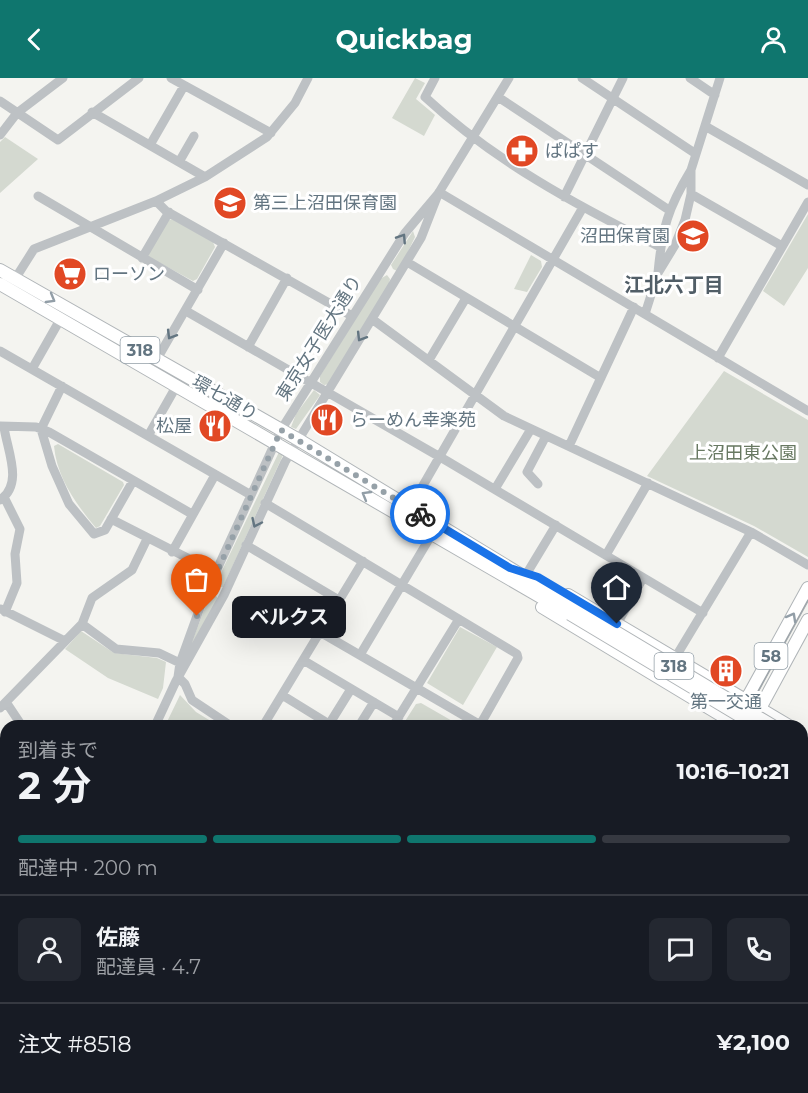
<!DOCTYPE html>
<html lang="ja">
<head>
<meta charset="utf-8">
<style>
  :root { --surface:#171b24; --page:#242831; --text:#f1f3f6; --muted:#9ea1a6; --line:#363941; --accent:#0f766e }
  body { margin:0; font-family:Montserrat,"Noto Sans JP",sans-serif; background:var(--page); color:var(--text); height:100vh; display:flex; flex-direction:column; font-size:22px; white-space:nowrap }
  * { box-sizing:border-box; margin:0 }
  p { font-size:20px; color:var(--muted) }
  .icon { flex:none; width:33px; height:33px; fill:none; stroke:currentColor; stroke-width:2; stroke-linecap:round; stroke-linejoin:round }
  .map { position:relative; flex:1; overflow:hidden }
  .panel { position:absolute; left:0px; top:642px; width:808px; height:374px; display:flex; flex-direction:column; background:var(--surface); border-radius:18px 18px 0 0; box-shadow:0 6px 24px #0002 }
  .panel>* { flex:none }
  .pin { position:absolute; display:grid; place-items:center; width:51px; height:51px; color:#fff; margin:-62px -26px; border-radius:50% 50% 50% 0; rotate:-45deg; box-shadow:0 0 6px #0007 }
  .pin .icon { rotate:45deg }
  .courier { position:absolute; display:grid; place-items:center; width:60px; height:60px; margin:-30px; border:4px solid #1a73e8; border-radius:50%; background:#fff; color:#222; box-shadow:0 2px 8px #0007 }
  .bubble { position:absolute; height:42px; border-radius:9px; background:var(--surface); box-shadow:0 6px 24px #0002; font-size:20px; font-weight:700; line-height:42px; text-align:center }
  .summary em { font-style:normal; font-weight:700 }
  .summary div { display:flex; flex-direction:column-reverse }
  .summary { display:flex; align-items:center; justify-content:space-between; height:102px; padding:0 18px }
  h1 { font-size:39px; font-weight:700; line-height:45px }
  .bar { display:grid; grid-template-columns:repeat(4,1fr); gap:9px 6px; align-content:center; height:72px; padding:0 18px }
  .bar i { height:8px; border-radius:4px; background:var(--line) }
  .bar .current { background:var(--accent) }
  .bar p { grid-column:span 4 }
  .line { display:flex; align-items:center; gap:15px; padding:0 18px; border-top:2px solid var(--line) }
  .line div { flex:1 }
  .round { display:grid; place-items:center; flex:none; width:63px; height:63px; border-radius:9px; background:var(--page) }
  header { display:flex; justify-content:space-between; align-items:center; height:78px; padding:0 18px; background:var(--accent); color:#fff; font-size:27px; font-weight:700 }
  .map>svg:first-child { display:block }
</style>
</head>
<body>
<header><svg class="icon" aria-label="back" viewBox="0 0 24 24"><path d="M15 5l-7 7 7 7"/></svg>Quickbag<svg class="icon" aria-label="person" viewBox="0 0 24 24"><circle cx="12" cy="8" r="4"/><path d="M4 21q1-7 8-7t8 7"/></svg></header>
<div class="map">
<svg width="808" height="1015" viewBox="0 0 808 1015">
  <rect width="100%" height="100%" fill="#f4f4f0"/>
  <path fill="#d4d9d0" d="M415 0 425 5 416 21 435 37 424 58 392 40Z
    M5 59 38 81 0 115V64Z
    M808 136V190L784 228 763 213Z
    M172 141 213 164 215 169 197 201 193 203 149 179 148 176 166 143Z
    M413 153 415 159 400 190 397 193 393 191 391 187Z
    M531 177 541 183 542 189 527 214 514 211Z
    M387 197 390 201 388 210 330 306 324 307 320 304V298L380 201Z
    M724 293 808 342V479L754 448 647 398Z
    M314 312 320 317 318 320 296 351 291 349 296 336Z
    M58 366 123 404 124 407 100 448 96 450C76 426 57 400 54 368Z
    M279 374 283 377 223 509H217L215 507Z
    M214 516 217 519V525L187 577 209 519Z
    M460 549 497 569 463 627 427 605Z
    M81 553 114 575 157 580 166 584 163 610 158 621 108 600 65 571Z
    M180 617 196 634 219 648H165Z
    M421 625 461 648H402L416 626Z
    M0 904 6 907V955L0 968Z"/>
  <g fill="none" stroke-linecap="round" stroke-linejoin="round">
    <g stroke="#b0b5b8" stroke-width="14">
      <path id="major" d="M0 192 299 362 574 529
        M0 206 570 536
        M568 517 789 648
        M542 529 739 648
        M743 628 808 510
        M757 636 808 542
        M802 665 808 669
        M802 675 808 679
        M802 686 808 690
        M534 1015 537 1010
        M550 1015 552 1010"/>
    </g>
    <path stroke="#bdc1c4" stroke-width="9" d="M171 0 271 55
      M435 0 425 19C494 83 576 127 660 169
      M582 0 696 76
      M690 0 715 17
      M498 19 669 132
      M0 23 58 62 139 0
      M92 34 205 99
      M705 48 808 107
      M0 57 17 35 63 0
      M150 67 184 8
      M179 84 194 58
      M691 92 720 0
      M439 114 808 333
      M691 116 782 168
      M38 118 198 212
      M564 119 623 0
      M156 123 166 133 352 238
      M142 180 169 134
      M407 184 601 300
      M15 201 34 171 156 123 205 99 267 59 295 25 308 0
      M186 233 447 383 703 535
      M645 236 658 195 675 167 685 142 691 116V92C668 130 662 150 658 195
      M372 241 504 338 751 454 808 487
      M248 269 287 200
      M0 273 251 417
      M718 280 808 124
      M157 281 224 165
      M429 282 466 220
      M32 291 61 240
      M62 308 41 351 52 388 69 426 94 456 105 452 133 403
      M0 348 36 349 49 354 192 436
      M148 358 177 307
      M569 368 634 229
      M538 406 527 394 546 358
      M495 411 531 351
      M4 419 20 451 15 476 17 505 5 534
      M0 422C24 406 7 372 4 349
      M265 425 517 576 518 580 480 647
      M410 430 582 131
      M111 441 215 494
      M246 467 339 522
      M172 474 215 397
      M606 477 648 405
      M527 495 556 447
      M1 531 63 562
      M82 546 116 571 159 575 180 585
      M617 546 643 500
      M320 554 482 648
      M360 577 432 456
      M675 580 751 454
      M303 582 399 639
      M178 599 180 585 202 524 281 352 405 155 438 116 509 0
      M178 599 185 606 192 622 231 648
      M282 617 329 646
      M6 624 22 648
      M0 630 82 546 92 520 132 492 147 461
      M155 648 176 603 224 517 285 384 421 160 437 119
      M263 648 363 483
      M328 648 351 611
      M359 648 374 624
      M393 648 459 541
      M0 694 6 690
      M802 701 808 691
      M0 745 6 752
      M802 762 808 765
      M802 831 808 834
      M0 992 6 979
      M79 1010 89 1015
      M352 1010 359 1015
      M423 1010 427 1015
      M770 1010 782 1015
      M228 1015 232 1010
      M363 1015 367 1010
      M669 1015 688 1010"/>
    <use href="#major" stroke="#fff" stroke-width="12"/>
    <path stroke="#9ea5aa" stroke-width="1.5" d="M739 648 808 522
      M538 1015 541 1010"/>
    <g stroke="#b0b5b8" stroke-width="14" stroke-linecap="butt">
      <path id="major-bridge" d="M574 529 773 648
        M570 536 757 648"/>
    </g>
    <use href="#major-bridge" stroke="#fff" stroke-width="12"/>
  </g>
  <defs><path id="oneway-chevron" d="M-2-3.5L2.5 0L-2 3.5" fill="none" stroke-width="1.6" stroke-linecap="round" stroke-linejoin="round" transform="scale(1.5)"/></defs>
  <g stroke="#637581">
    <use href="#oneway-chevron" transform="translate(402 160) rotate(-57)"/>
    <use href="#oneway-chevron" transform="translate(171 257) rotate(121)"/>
    <use href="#oneway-chevron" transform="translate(361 259) rotate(121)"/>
    <use href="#oneway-chevron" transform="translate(256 445) rotate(115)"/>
  </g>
  <g stroke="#929ea7">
    <use href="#oneway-chevron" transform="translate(51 221) rotate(30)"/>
    <use href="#oneway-chevron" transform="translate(366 417) rotate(-150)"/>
    <use href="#oneway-chevron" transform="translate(792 539) rotate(-61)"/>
  </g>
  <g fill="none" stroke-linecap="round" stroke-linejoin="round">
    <path stroke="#96a1a8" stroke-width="6" stroke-dasharray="0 10.8" d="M197 538 281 352 420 436"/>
    <path stroke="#1a73e8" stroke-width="8" d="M420 436 510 490 538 499 617 546"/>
  </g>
  <defs>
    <g id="pharmacy-disc" transform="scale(1.725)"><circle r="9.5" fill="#e14824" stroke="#fff"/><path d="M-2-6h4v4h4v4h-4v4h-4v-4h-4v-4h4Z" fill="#fff"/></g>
    <g id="school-disc" transform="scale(1.725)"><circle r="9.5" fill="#e14824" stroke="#fff"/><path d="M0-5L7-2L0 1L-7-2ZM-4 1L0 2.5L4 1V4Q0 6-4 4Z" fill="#fff"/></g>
    <g id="supermarket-disc" transform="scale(1.725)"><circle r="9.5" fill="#e14824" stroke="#fff"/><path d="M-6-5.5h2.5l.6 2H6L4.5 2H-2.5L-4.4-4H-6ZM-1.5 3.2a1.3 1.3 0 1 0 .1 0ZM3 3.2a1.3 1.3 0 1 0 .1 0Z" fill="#fff"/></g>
    <g id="restaurant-disc" transform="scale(1.725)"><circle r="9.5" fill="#e14824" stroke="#fff"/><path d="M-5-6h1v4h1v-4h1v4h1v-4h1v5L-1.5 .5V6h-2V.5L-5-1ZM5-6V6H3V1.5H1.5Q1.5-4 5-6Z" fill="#fff"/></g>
    <g id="building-disc" transform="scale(1.725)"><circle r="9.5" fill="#e14824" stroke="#fff"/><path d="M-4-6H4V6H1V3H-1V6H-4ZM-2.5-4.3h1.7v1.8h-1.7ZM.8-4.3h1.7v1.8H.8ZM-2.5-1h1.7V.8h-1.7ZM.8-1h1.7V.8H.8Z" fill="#fff"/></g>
  </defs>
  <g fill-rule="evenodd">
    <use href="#pharmacy-disc" x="522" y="73"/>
    <use href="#school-disc" x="230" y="125"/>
    <use href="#school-disc" x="693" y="158"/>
    <use href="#supermarket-disc" x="70" y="196"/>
    <use href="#restaurant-disc" x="327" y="342"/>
    <use href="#restaurant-disc" x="215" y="348"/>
    <use href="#building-disc" x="726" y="593"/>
  </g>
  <g text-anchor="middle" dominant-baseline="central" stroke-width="6" stroke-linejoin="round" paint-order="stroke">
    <g fill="#fff" stroke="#929ea7" stroke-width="1.5">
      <rect x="120.5" y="259" width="39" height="26" rx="4.5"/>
      <rect x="754.5" y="565" width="33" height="26" rx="4.5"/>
      <rect x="654.5" y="575" width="39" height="26" rx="4.5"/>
    </g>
    <g font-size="16" font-weight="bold" fill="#637581">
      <text x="140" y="272">318</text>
      <text x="771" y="578">58</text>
      <text x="674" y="588">318</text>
    </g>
    <g font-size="18" fill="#637581" stroke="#fff" text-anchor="start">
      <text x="545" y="73">ぱぱす</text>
      <text x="253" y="125">第三上沼田保育園</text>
      <text x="670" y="158" text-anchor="end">沼田保育園</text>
      <text x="93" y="196">ローソン</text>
      <text x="350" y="342">らーめん幸楽苑</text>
      <text x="192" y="348" text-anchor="end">松屋</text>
      <text x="726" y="624" text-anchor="middle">第一交通</text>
    </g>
    <g font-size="18" fill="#637581" stroke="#fff">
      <text transform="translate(319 260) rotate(-58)">東京女子医大通り</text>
      <text transform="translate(225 320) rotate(30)">環七通り</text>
    </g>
    <g font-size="18" fill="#687962" stroke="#fff">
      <text x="743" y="375">上沼田東公園</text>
    </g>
    <g font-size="20" font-weight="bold" fill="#515e67" stroke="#fff">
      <text x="674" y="207">江北六丁目</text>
    </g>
  </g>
</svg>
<div class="pin" style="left:197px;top:538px;background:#ea580c"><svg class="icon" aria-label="bag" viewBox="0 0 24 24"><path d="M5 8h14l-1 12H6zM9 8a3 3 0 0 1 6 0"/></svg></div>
<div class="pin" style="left:617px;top:546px;background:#1f2937"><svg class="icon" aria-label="home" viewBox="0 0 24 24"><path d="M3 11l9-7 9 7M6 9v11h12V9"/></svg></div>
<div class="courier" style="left:420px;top:436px"><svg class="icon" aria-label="bike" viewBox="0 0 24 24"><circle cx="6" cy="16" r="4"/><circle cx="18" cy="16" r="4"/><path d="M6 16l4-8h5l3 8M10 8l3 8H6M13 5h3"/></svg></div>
<div class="bubble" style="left:232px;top:518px;width:114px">ベルクス</div>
<section class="panel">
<div class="summary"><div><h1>2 分</h1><p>到着まで</p></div><em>10:16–10:21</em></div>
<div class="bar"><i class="current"></i><i class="current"></i><i class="current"></i><i></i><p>配達中 · 200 m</p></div>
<div class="line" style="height:108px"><a class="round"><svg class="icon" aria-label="person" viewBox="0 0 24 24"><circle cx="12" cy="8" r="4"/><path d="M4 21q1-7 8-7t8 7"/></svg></a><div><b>佐藤</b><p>配達員 · 4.7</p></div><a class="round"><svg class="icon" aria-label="chat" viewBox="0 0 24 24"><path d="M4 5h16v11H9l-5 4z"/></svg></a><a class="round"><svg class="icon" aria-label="phone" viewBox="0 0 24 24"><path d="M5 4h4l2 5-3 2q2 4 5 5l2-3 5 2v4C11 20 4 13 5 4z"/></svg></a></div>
<div class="line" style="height:78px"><div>注文 #8518</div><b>¥2,100</b></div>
</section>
</div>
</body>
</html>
